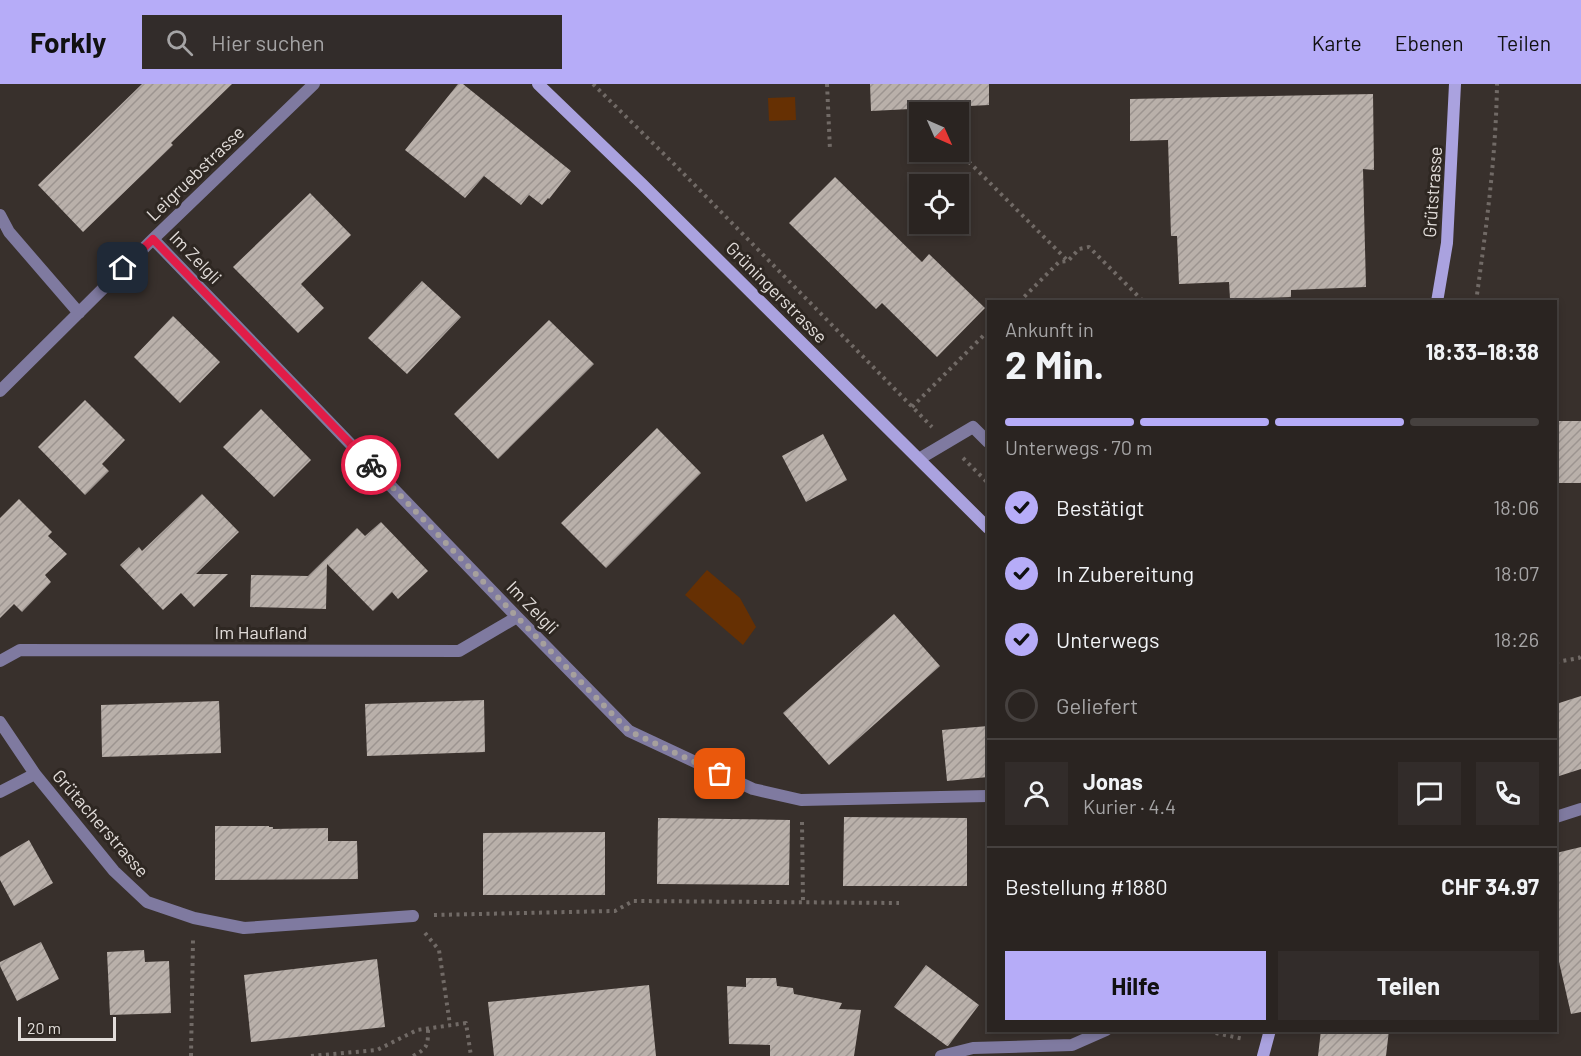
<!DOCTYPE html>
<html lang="de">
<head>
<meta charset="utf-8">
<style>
  :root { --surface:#2a2421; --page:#322c2a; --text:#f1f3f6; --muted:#a5a4a5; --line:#46413f; --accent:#b6acf8 }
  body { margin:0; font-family:Barlow,sans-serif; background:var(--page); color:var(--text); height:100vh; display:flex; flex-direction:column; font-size:22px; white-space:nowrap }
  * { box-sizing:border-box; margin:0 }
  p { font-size:20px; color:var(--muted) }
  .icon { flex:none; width:33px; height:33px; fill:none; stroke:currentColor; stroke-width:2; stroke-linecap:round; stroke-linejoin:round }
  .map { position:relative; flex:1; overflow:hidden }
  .drawer { position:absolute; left:987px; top:216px; width:570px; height:732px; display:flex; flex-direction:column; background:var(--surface); border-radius:0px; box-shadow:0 3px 9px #0003,0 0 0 2px var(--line) }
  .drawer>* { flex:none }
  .needle { width:39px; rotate:135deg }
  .tools { position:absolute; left:909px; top:18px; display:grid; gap:12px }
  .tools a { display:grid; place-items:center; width:60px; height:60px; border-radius:0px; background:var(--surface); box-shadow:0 3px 9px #0003,0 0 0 2px var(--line); font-size:30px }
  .scale { position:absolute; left:18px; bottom:15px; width:98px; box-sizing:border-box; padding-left:6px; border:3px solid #e2ddda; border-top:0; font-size:16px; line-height:21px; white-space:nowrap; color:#e2ddda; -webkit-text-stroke:4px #2e2722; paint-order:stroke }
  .pin { position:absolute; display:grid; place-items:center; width:51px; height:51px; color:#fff; margin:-26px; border-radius:12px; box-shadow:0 3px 9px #0006 }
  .courier { position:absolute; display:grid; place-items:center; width:60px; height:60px; margin:-30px; border:4px solid #e11d48; border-radius:50%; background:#fff; color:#222; box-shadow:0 2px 8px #0007 }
  .headline em { font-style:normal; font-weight:700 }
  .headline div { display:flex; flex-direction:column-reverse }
  .headline { display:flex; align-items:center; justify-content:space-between; height:102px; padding:0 18px }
  h1 { font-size:39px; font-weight:700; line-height:45px }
  .bar { display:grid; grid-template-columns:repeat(4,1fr); gap:9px 6px; align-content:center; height:72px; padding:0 18px }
  .bar i { height:8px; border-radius:4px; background:var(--line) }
  .bar .selected { background:var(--accent) }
  .bar p { grid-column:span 4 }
  .line { display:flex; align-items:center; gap:15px; padding:0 18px; border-top:2px solid var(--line) }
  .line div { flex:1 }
  .round { display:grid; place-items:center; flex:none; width:63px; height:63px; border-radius:0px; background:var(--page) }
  ol { padding:0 18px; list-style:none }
  li { display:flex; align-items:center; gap:18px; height:66px }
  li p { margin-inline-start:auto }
  li .icon { padding:6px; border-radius:50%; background:var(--accent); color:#111; stroke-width:4 }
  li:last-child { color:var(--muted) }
  li i { width:33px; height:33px; border:3px solid var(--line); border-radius:50% }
  .primary-button { display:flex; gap:12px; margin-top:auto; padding:12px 18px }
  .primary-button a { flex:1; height:69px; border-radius:0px; background:var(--accent); color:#111; font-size:24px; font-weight:700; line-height:69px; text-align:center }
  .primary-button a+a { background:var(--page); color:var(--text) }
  header { display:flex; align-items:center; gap:36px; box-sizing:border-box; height:84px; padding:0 30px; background:var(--accent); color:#111 }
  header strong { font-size:28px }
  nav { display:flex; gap:33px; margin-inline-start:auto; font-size:21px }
  .search { width:420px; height:54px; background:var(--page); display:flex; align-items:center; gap:15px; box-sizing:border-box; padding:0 21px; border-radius:0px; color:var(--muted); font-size:22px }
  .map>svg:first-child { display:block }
</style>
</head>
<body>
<header>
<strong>Forkly</strong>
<div class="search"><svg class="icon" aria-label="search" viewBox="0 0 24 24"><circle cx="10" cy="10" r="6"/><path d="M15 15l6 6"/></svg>Hier suchen</div>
<nav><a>Karte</a><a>Ebenen</a><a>Teilen</a></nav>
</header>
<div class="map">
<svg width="1581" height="972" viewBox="0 0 1581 972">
  <defs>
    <pattern id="building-hatch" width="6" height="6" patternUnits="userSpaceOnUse" patternTransform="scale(1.5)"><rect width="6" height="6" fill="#b9b0aa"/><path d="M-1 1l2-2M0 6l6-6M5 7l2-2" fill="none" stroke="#9c9490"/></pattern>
  </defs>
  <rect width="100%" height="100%" fill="#38302c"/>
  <path fill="#663003" d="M795 13 796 36 769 37 768 14Z
    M707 486 740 514 756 543 743 561 685 511Z"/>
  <path fill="url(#building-hatch)" d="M142 0H232L171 59 173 61 83 148 38 101Z
    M458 0H463L571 87 549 115 548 114 542 121 529 111 521 121 484 92 465 114 405 66Z
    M870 0H989V21L871 27Z
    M1373 10 1374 86 1363 85 1366 203 1291 206V213L1230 215 1229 198 1179 200 1177 152H1171L1168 56 1130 57V15Z
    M835 93 922 178 929 170 985 224 937 273 882 219 876 225 789 139Z
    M310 109 351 151 301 200 324 224 298 249 233 183Z
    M422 197 461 233 407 290 368 254Z
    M173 232 220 278 180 319 134 273Z
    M549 236 594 280 498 375 454 330Z
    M85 316 125 356 102 380 109 387 85 411 38 363Z
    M261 325 311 376 274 413 223 363Z
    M1556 337H1581V399H1556Z
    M657 344 701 389 606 484 561 439Z
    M823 350 847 396 806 418 782 372Z
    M202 410 239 448 196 490H228L194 523 181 509 163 526 120 481 139 463 142 467Z
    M19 415 52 448 48 452 67 470 45 491 51 498 22 528 14 520 0 534V434Z
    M381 438 428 487 398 515 392 508 373 527 327 480 326 525 250 523 251 491 308 492 357 444 365 452Z
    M894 530 940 582 829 681 783 629Z
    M1581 612V685L1556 693V620Z
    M484 616 485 668 367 672 365 620Z
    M219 617 221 669 102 673 101 621Z
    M988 642V693L947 697 942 646Z
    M844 733 967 734V802H843Z
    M658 734 790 736 789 801 657 800Z
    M215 742H269V743H273V745L328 744V757H357L358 795 215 796Z
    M605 748V811H483V749Z
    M29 756 53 799 14 822 0 796V773Z
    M1581 763V928L1571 930 1556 865V769Z
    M41 858 59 895 17 917 0 882V878Z
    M144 866 145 878 169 877 171 929 110 931 107 868Z
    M377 875 385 943 251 958 244 891Z
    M926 881 979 921 948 962H947L894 923Z
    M746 894H776L777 902 793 904 794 910 842 919 839 925 861 926 854 972H770V961L729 960 727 902 746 903Z
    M649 901 656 972H494L488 918Z
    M1321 946H1389L1386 972H1318Z"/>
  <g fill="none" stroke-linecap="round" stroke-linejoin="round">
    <path stroke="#716a66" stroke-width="4" stroke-dasharray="3 4.5" stroke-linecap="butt" d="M593 0 678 84 932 343
      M827 0 830 66
      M958 67 1067 176
      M1019 218 1059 178 1068 177 1079 165 1089 163 1144 218
      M1476 218C1486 145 1496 73 1497 0
      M912 323 988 247
      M963 374 988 399
      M1556 578 1579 574 1581 572
      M802 738 803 818
      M434 831 615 827 633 817 899 819
      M425 849 439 866 450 941
      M1201 946 1244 955
      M191 972 193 856
      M311 972 377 966 417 946 466 939 471 972
      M413 972C428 964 428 961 428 945"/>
    <path stroke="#7f7aa0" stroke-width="12" d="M919 375 973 343 988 358"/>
    <path stroke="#7f7aa0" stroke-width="12" d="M0 131 9 148 79 229
      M153 155 517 533 629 647 753 705 801 716 988 712
      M0 307 153 155 314 0
      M0 577 20 566 459 567 517 533
      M0 638 35 690 114 787 147 818 194 834 244 844 413 832
      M0 708 35 690
      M1556 733 1581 725
      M941 972 973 964 1072 961 1106 946"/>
    <path stroke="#aaa2df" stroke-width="12" d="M538 0 642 100 988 444
      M1437 218 1447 159 1455 0
      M1263 972 1270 946"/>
  </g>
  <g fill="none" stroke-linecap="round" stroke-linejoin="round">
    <path stroke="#a6a09d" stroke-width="6" stroke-dasharray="0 10.8" d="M371 381 517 533 629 647 720 690"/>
    <path stroke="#e11d48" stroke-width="8" d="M123 184 153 155 371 381"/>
  </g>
  <g text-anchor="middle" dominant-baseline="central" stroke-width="6" stroke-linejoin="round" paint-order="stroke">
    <g font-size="18" fill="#e2ddda" stroke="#2e2722">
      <text transform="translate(195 89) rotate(-44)">Leigruebstrasse</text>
      <text transform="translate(1432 108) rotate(-86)">Grütstrasse</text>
      <text transform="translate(196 173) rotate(46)">Im Zelgli</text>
      <text transform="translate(777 208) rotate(45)">Grüningerstrasse</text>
      <text transform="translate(533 523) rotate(46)">Im Zelgli</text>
      <text x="261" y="548">Im Haufland</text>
      <text transform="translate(101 739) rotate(49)">Grütacherstrasse</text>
    </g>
  </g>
</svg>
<div class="tools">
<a><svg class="needle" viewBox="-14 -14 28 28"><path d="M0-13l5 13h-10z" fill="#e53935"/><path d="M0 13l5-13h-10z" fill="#a5a4a5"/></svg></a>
<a><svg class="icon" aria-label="locate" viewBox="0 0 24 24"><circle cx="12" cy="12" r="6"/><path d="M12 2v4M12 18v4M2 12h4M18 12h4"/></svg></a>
</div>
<div class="scale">20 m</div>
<div class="pin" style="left:720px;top:690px;background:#ea580c"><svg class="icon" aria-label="bag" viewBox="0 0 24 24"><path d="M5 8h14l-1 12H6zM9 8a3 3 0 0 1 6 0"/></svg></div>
<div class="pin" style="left:123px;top:184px;background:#1f2937"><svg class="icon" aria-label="home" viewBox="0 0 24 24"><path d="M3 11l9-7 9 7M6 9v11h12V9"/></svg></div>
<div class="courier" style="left:371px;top:381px"><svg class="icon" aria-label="bike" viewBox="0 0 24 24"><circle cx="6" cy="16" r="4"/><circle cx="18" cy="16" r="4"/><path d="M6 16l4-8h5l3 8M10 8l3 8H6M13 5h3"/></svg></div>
<section class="drawer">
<div class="headline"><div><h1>2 Min.</h1><p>Ankunft in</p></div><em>18:33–18:38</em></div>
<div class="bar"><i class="selected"></i><i class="selected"></i><i class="selected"></i><i></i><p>Unterwegs · 70 m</p></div>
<ol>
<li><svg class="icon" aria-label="check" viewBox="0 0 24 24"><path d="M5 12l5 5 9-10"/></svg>Bestätigt<p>18:06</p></li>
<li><svg class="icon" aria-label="check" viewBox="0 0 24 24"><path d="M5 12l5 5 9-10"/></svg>In Zubereitung<p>18:07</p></li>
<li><svg class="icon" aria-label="check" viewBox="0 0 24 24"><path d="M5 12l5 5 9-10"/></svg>Unterwegs<p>18:26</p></li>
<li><i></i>Geliefert</li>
</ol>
<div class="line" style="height:108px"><a class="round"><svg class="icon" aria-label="person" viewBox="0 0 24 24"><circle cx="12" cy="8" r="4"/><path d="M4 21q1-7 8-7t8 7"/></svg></a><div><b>Jonas</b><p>Kurier · 4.4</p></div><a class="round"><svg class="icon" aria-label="chat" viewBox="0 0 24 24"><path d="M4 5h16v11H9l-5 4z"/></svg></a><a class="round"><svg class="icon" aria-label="phone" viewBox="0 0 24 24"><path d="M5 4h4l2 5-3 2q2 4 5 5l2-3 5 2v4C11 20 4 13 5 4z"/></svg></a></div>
<div class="line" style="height:78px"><div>Bestellung #1880</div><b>CHF 34.97</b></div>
<div class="primary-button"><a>Hilfe</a><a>Teilen</a></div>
</section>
</div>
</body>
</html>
